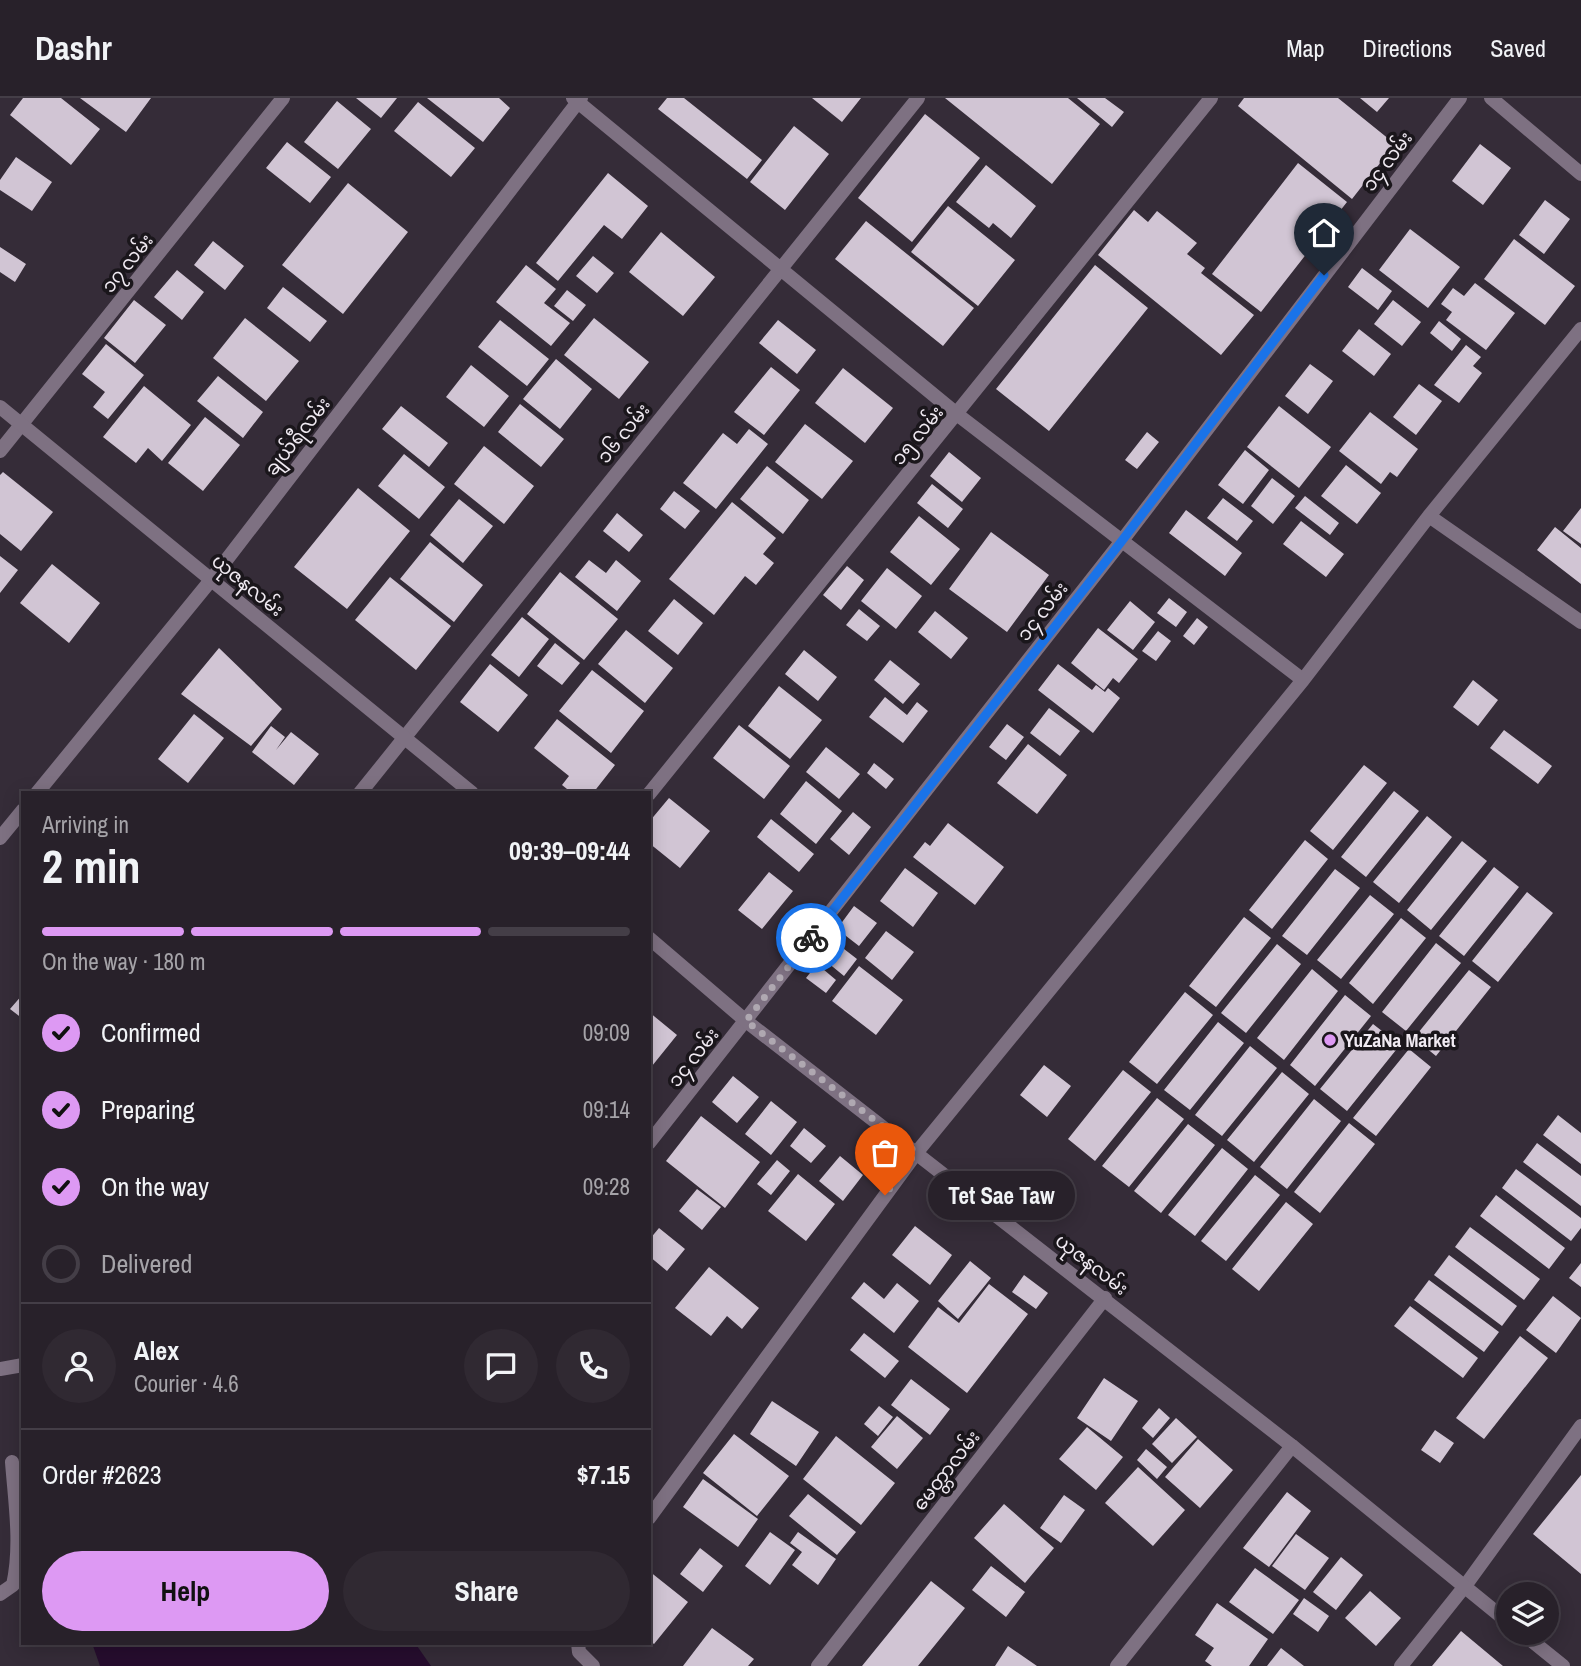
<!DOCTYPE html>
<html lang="en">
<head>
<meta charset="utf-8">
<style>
  :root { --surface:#28212a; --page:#302932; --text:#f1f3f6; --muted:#a5a3a8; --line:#443e47; --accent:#dd99f3 }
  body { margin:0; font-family:"Archivo Narrow","Noto Sans Myanmar",sans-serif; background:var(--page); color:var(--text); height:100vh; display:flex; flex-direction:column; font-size:26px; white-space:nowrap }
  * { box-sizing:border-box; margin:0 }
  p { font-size:23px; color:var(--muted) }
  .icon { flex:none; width:38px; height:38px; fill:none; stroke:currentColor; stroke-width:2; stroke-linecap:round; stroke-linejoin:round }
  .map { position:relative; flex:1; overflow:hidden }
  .drawer { position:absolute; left:21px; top:693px; width:630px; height:854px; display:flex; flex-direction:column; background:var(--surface); border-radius:0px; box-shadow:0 4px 18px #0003,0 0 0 2px var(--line) }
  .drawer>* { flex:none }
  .buttons { position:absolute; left:1496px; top:1484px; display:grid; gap:14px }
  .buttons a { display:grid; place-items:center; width:63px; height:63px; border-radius:50%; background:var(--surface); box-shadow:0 4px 18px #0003,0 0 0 2px var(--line); font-size:35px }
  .pin { position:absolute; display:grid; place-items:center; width:60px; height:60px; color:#fff; margin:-72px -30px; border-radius:50% 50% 50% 0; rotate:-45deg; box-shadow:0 0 7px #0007 }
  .pin .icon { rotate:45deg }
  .courier { position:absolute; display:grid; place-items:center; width:70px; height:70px; margin:-35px; border:5px solid #1a73e8; border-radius:50%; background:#fff; color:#222; box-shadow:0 2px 9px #0007 }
  .bubble { position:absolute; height:49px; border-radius:24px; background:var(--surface); box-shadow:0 4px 18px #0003,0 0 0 2px var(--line); font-size:23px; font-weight:700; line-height:49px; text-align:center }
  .overview em { font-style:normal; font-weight:700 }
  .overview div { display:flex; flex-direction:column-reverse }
  .overview { display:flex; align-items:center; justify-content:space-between; height:119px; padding:0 21px }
  h1 { font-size:46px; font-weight:700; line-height:52px }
  .bar { display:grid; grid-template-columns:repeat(4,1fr); gap:10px 7px; align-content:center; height:84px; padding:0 21px }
  .bar i { height:9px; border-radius:5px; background:var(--line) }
  .bar .current { background:var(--accent) }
  .bar p { grid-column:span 4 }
  .line { display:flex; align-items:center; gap:18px; padding:0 21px; border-top:2px solid var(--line) }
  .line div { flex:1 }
  .round { display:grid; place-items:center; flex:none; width:74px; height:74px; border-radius:37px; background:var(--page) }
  ol { padding:0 21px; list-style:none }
  li { display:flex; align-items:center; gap:21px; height:77px }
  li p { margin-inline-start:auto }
  li .icon { padding:7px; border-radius:50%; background:var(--accent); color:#111; stroke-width:4 }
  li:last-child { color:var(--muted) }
  li i { width:38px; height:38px; border:4px solid var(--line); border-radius:50% }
  .action { display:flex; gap:14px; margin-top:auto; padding:14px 21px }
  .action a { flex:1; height:80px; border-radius:42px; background:var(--accent); color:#111; font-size:28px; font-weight:700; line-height:80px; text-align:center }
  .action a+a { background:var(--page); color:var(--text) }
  header { display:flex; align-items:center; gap:42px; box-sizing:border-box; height:98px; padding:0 35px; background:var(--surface); border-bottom:2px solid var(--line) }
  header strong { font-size:33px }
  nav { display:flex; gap:38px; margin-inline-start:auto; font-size:24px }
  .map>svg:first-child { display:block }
</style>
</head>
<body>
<header>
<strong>Dashr</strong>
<nav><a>Map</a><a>Directions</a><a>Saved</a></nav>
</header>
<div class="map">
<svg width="1581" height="1568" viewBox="0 0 1581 1568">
  <rect width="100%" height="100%" fill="#352c38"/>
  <path fill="#260d2e" d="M92 1545H415L431 1568H100Z"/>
  <path fill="#d1c5d4" d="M23 0H61L100 31 71 67 10 17Z
    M80 0H151L126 34Z
    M356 0H397L381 20Z
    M427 0H499L510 10 483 44Z
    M667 0H684L762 62 747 81 658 11Z
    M812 0H861L842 24Z
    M945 0H1068L1100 26 1052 86Z
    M1077 0H1105L1124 14 1112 29Z
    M1244 0H1338L1395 46 1352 101 1238 8Z
    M1360 0H1389L1377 14Z
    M337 3 371 31 338 71 304 44Z
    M418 4 475 50 451 79 394 33Z
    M925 16 980 60 912 144 858 100Z
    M794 28 829 56 785 112 750 84Z
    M287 44 331 79 310 105 266 70Z
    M1480 46 1511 70 1483 107 1452 83Z
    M16 59 52 84 32 113 0 92V82Z
    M1298 65 1347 104 1261 214 1212 176Z
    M986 67 1036 108 1011 140 993 125 989 130 956 104Z
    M608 75 648 108 622 141 604 127 558 183 536 165Z
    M348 85 408 134 343 216 282 167Z
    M1545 102 1570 121 1544 156 1519 137Z
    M948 108 1015 162 978 208 911 154Z
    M1134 112 1148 124 1157 113 1197 145 1187 156 1205 170 1201 175 1254 217 1221 257 1098 157Z
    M866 123 974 210 943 248 835 161Z
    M1410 131 1460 169 1428 210 1379 172Z
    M661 134 715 179 683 218 629 174Z
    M1514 141 1575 188 1545 227 1484 181Z
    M213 143 244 168 225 192 194 167Z
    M0 149 26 166 15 184 0 174Z
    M593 158 614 175 597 195 576 178Z
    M526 167 556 191 544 205 570 225 551 248 496 204Z
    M1095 167 1148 210 1049 333 996 291Z
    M1362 170 1392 193 1378 212 1348 189Z
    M177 172 204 194 182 222 154 199Z
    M1475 185 1515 215 1486 252 1446 222 1452 214 1441 206 1453 190 1464 198Z
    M283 189 327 223 310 244 267 210Z
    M567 192 586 207 573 223 554 208Z
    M134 202 166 227 135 265 104 240Z
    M1393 202 1421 224 1402 248 1374 226Z
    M245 220 299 263 266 303 213 260Z
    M594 220 649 264 619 301 564 257Z
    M500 222 549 261 527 288 478 249Z
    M778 222 816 252 797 276 759 245Z
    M1439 223 1461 241 1452 253 1430 235Z
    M1359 231 1391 256 1374 278 1342 253Z
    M106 246 144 277 108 321 93 309 105 294 82 276Z
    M1466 247 1481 259 1473 268 1482 275 1459 305 1434 287Z
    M556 261 592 291 560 331 523 301Z
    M1310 266 1333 283 1308 316 1285 298Z
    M471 267 509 298 484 329 446 299Z
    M771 269 800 292 764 337 734 314Z
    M843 270 893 310 865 345 815 305Z
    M218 278 263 314 243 340 197 303Z
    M1419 286 1442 303 1416 337 1393 319Z
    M144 288 191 327 162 363 148 350 136 365 103 339Z
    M520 306 564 341 541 369 498 334Z
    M401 308 448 345 429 369 382 331Z
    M1279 308 1331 349 1299 390 1247 349Z
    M1370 314 1418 351 1397 379 1390 374 1381 386 1339 353Z
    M205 319 240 347 203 393 168 365Z
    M805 326 853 363 822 401 775 364Z
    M749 331 768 346 716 411 683 385 723 335 737 346Z
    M1147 334 1159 344 1137 371 1125 362Z
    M484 348 534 388 504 426 454 386Z
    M1245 352 1269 372 1243 406 1218 387Z
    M949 354 981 380 962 404 930 378Z
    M404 356 445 389 419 421 378 388Z
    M1346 367 1381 395 1357 426 1321 398Z
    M767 368 809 402 783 436 740 401Z
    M3 374 53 414 21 453 0 436V377Z
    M1272 380 1295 398 1273 426 1251 408Z
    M932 386 963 411 948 430 917 405Z
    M358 390 410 433 347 511 294 469Z
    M674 393 700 413 685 431 660 411Z
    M1305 398 1339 425 1330 437 1295 410Z
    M1223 400 1253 423 1237 443 1207 420Z
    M459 401 493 428 463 465 430 437Z
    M732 404 776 440 763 456 774 465 756 487 745 478 714 517 669 481Z
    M1581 410V446L1563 433Z
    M1186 412 1242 455 1225 478 1169 435Z
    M617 415 643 437 629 454 603 433Z
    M919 418 960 451 931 487 890 454Z
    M1301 423 1344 456 1326 479 1283 446Z
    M1555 429 1581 450V486L1537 452Z
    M991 434 1049 477 1007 534 949 491Z
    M430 444 483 487 454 524 400 481Z
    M0 458 18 472 0 495Z
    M589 462 606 475 616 462 641 483 617 513 575 479Z
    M52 466 100 505 69 545 20 505Z
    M847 468 864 482 841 512 823 497Z
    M887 470 922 498 896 531 861 503Z
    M560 474 618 521 584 562 527 516Z
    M390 479 451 528 416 572 355 522Z
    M1169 500 1187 514 1176 529 1157 515Z
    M674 501 703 525 678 557 648 533Z
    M1130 503 1155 524 1133 552 1107 532Z
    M859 511 880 528 867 543 846 527Z
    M935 513 968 540 951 561 918 534Z
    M522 519 549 541 519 579 491 557Z
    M1197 520 1208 529 1194 547 1183 538Z
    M1098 530 1138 561 1119 585 1113 580 1104 592 1071 565Z
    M626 532 673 570 645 605 598 566Z
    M1158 533 1171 543 1156 563 1142 553Z
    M555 545 580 565 562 587 537 568Z
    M219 550 282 611 251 648 181 596Z
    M804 552 837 579 818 603 785 576Z
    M890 562 920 586 903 606 874 582Z
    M490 566 528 597 498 634 460 604Z
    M1058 566 1092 592 1096 587 1105 594 1108 590 1120 600 1093 635 1038 592Z
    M592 572 644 613 611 655 559 613Z
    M1473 582 1498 602 1478 628 1453 609Z
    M779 588 822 622 790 661 748 628Z
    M885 599 907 617 917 604 928 613 903 645 869 619Z
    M1049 610 1080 633 1060 658 1030 635Z
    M194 616 224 640 188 685 158 661Z
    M557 621 615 667 593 695H572L562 687 569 678 534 650Z
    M1007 626 1024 639 1006 662 989 649Z
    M739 627 790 668 764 701 713 660Z
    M271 628 285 639 276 652 291 634 319 656 294 687 252 654Z
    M1504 632 1552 668 1538 686 1490 650Z
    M1028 646 1067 677 1037 716 997 685Z
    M826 649 860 676 839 701 806 674Z
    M874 665 894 681 886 691 867 675Z
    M1364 667 1387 685 1333 752 1310 733Z
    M806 683 842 713 816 746 780 716Z
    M1394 693 1419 713 1366 779 1341 759Z
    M669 700 710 733 680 770 649 745V724Z
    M853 714 871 729 849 757 830 741Z
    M1427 718 1452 739 1399 805 1373 784Z
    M771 721 814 756 799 774 757 739Z
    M948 725 1004 769 975 807 913 759 925 744 930 748Z
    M1305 742 1328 761 1272 831 1249 812Z
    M1462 743 1487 763 1431 832 1407 812Z
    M1494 769 1519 789 1464 858 1439 838Z
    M905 770 938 795 913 829 880 803Z
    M1335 771 1360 790 1307 857 1282 838Z
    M769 774 793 793 762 831 738 812Z
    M1527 794 1553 815 1498 884 1472 863Z
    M1370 797 1394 816 1341 881 1317 862Z
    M854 808 877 825 859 848 837 831Z
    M1244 819 1271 840 1216 909 1189 888Z
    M1401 820 1426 840 1373 906 1349 885Z
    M886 833 914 854 892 882 865 860Z
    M835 844 857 861 844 878 822 860Z
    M1436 845 1461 865 1406 933 1382 914Z
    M1277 846 1301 866 1246 935 1221 915Z
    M817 866 836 882 826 895 806 880Z
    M859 868 903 902 876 937 832 903Z
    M1312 871 1338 893 1284 962 1257 940Z
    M1469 872 1491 889 1436 958 1414 940Z
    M1185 894 1213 917 1157 986 1129 964Z
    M23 896V921L10 911Z
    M1345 897 1371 918 1315 988 1290 967Z
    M649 914 677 937 652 968 649 966Z
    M1218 924 1244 945 1190 1012 1164 992Z
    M1373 926 1400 947 1347 1013 1320 991Z
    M1250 948 1277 970 1222 1038 1195 1017Z
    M1409 951 1431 969 1376 1038 1353 1020Z
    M1044 967 1071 988 1047 1019 1020 997Z
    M1123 972 1151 994 1095 1063 1068 1041Z
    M1282 974 1309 996 1254 1064 1227 1042Z
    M733 978 759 999 737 1025 712 1004Z
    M1157 1000 1184 1021 1129 1089 1102 1068Z
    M1314 1001 1341 1023 1287 1091 1260 1069Z
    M771 1003 797 1024 771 1057 745 1036Z
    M1558 1017 1581 1035V1066L1543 1037Z
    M701 1018 760 1064 725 1110 666 1063Z
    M1349 1025 1375 1046 1320 1115 1294 1094Z
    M1188 1026 1215 1047 1161 1115 1134 1093Z
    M804 1030 826 1048 811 1065 790 1048Z
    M1537 1045 1581 1078V1108L1523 1064Z
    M1222 1050 1248 1071 1195 1138 1168 1117Z
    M840 1058 863 1077 843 1103 819 1083Z
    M777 1062 790 1073 771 1097 757 1086Z
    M1516 1071 1581 1120V1130L1571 1143 1502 1090Z
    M798 1076 835 1106 806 1143 768 1113Z
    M1255 1077 1280 1097 1226 1163 1201 1143Z
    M697 1091 721 1109 702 1132 679 1113Z
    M1496 1097 1565 1150 1549 1171 1480 1118Z
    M1286 1104 1313 1126 1259 1193 1232 1171Z
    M915 1128 952 1157 930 1187 892 1157Z
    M1470 1129 1540 1181 1524 1202 1455 1149Z
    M659 1130 685 1151 667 1173 649 1158V1142Z
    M1449 1157 1517 1208 1502 1228 1434 1177Z
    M970 1163 991 1180 958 1221 938 1203Z
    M1581 1165V1189L1569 1180Z
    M709 1169 759 1210 742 1231 727 1218 711 1238 675 1210Z
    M1024 1177 1048 1195 1036 1211 1012 1194Z
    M1429 1182 1499 1234 1484 1254 1414 1202Z
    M864 1184 884 1201 897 1185 919 1203 894 1235 851 1200Z
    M989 1186 1028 1216 967 1295 908 1249 938 1209 959 1225Z
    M1553 1198 1581 1220 1556 1255 1526 1232Z
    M1410 1208 1478 1260 1463 1280 1394 1228Z
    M864 1235 899 1263 885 1280 850 1252Z
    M1520 1238 1548 1260 1484 1341 1456 1320Z
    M1104 1280 1138 1303 1111 1343 1077 1320Z
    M911 1281 950 1311 930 1337 891 1307Z
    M772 1303 819 1334 796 1368 750 1336Z
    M879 1308 893 1319 878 1338 864 1326Z
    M1159 1310 1170 1320 1153 1340 1142 1330Z
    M897 1318 923 1340 897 1371 871 1349Z
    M1176 1320 1197 1339 1172 1365 1152 1346Z
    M1087 1329 1123 1359 1096 1392 1059 1361Z
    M1435 1332 1454 1345 1440 1365 1421 1352Z
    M734 1336 789 1378 757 1418 703 1375Z
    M836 1338 895 1385 861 1427 803 1381Z
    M1198 1341 1233 1372 1200 1410 1165 1379Z
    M1146 1351 1167 1369 1157 1381 1137 1362Z
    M1138 1369 1185 1412 1153 1448 1105 1405Z
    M1581 1377V1476L1533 1436Z
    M703 1381 758 1421 738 1449 683 1409Z
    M1287 1394 1311 1413 1269 1469 1243 1450Z
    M808 1396 856 1434 837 1457 789 1418Z
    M1064 1397 1085 1412 1061 1445 1040 1430Z
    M1004 1406 1054 1450 1025 1485 974 1440Z
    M770 1434 795 1452 770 1487 745 1468Z
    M798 1434 836 1461 818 1487 792 1467 802 1454 790 1445Z
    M1296 1436 1329 1460 1305 1492 1272 1468Z
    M700 1450 723 1468 703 1494 680 1476Z
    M1341 1459 1363 1477 1336 1512 1313 1494Z
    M991 1468 1025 1494 1006 1519 972 1492Z
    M1255 1470 1299 1502 1273 1536 1229 1504Z
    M649 1473 688 1504 654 1546 649 1542Z
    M931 1483 965 1510 918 1568H862Z
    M1370 1493 1401 1520 1376 1548 1345 1520Z
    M1304 1500 1329 1518 1318 1534 1293 1516Z
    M1217 1505 1268 1541 1249 1568H1212L1205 1563 1214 1550 1195 1537Z
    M712 1530 754 1561 748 1568H683Z
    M1461 1533 1503 1568H1432Z
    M1008 1548 1037 1568H995Z
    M1281 1550 1304 1568H1267Z"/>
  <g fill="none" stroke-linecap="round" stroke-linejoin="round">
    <path stroke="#7e7182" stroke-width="14" d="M0 1271 23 1267
      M0 1496 13 1487C22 1448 15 1404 12 1364"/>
    <path stroke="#7e7182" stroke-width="14" d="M573 0 958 317 1303 582
      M1491 0 1581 76
      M0 353 283 0
      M1429 418 1581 524
      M37 695 211 482 581 0
      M360 695 918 0
      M649 696 1211 0
      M0 740 23 712
      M649 1045 1121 444 1460 0
      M649 1420 917 1054 1303 582 1429 418 1581 231
      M578 1545 579 1554 593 1568
      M818 1568 1105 1200
      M1117 1568 1292 1348
      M1401 1568 1465 1488 1581 1328"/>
    <path stroke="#7e7182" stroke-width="14" d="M0 309 472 695
      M649 840 746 923 1292 1348 1508 1524
      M1522 1535 1563 1568"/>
  </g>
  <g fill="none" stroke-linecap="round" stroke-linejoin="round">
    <path stroke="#afa8b1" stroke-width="7" stroke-dasharray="0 12.6" d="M811 840 746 923 916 1054 885 1097"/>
    <path stroke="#1a73e8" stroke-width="9" d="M811 840 1121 444 1324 177"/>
  </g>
  <circle fill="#dd99f3" stroke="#1a161b" stroke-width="2.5" cx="1330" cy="942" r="7"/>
  <g text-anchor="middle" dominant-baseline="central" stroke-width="7" stroke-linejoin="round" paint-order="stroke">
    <g font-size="19" fill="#f0eaf2" stroke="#1a161b">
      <text transform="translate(1387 63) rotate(-53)">၁၄ လမ်း</text>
      <text transform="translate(127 165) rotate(-51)">၁၇ လမ်း</text>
      <text transform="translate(623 335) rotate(-51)">၁၆ လမ်း</text>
      <text transform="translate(917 337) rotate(-51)">၁၅ လမ်း</text>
      <text transform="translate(297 338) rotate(-52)">ချယ်ရီလမ်း</text>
      <text transform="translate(248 487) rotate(39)">ယုဇနလမ်း</text>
      <text transform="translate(1042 513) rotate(-52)">၁၄ လမ်း</text>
      <text transform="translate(693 959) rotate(-52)">၁၄ လမ်း</text>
      <text transform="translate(1092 1166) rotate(38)">ယုဇနလမ်း</text>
      <text transform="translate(946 1372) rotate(-52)">မေတ္တာလမ်း</text>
    </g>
    <g font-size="19" font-weight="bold" fill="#f0eaf2" stroke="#1a161b" text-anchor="start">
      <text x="1344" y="942">YuZaNa Market</text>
    </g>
  </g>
</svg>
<div class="buttons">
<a><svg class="icon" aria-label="layers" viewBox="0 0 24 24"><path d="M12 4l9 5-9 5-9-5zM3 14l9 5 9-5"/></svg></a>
</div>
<div class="pin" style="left:885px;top:1097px;background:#ea580c"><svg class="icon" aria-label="bag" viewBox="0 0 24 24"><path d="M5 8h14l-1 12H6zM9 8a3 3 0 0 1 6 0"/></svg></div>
<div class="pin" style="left:1324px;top:177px;background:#1f2937"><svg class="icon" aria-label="home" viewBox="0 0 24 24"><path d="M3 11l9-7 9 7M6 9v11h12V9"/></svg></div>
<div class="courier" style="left:811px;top:840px"><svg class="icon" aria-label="bike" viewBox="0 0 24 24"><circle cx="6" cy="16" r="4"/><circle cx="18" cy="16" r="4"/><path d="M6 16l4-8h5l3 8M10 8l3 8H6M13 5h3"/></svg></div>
<div class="bubble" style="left:928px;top:1073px;width:147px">Tet Sae Taw</div>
<section class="drawer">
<div class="overview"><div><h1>2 min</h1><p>Arriving in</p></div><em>09:39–09:44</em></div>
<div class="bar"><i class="current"></i><i class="current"></i><i class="current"></i><i></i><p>On the way · 180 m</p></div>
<ol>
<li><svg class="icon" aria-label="check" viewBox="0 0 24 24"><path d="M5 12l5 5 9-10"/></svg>Confirmed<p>09:09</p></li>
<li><svg class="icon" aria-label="check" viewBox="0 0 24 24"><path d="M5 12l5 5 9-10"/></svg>Preparing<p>09:14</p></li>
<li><svg class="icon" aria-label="check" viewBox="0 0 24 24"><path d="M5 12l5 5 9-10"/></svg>On the way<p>09:28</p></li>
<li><i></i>Delivered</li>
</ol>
<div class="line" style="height:126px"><a class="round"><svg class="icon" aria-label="person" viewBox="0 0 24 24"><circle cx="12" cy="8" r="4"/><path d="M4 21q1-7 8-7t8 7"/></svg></a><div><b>Alex</b><p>Courier · 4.6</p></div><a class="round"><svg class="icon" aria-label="chat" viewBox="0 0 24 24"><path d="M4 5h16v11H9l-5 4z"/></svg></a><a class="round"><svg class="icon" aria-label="phone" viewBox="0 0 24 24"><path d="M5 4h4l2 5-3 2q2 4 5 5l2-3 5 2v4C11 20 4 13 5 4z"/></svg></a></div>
<div class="line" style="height:91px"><div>Order #2623</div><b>$7.15</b></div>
<div class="action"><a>Help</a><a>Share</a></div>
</section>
</div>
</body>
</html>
